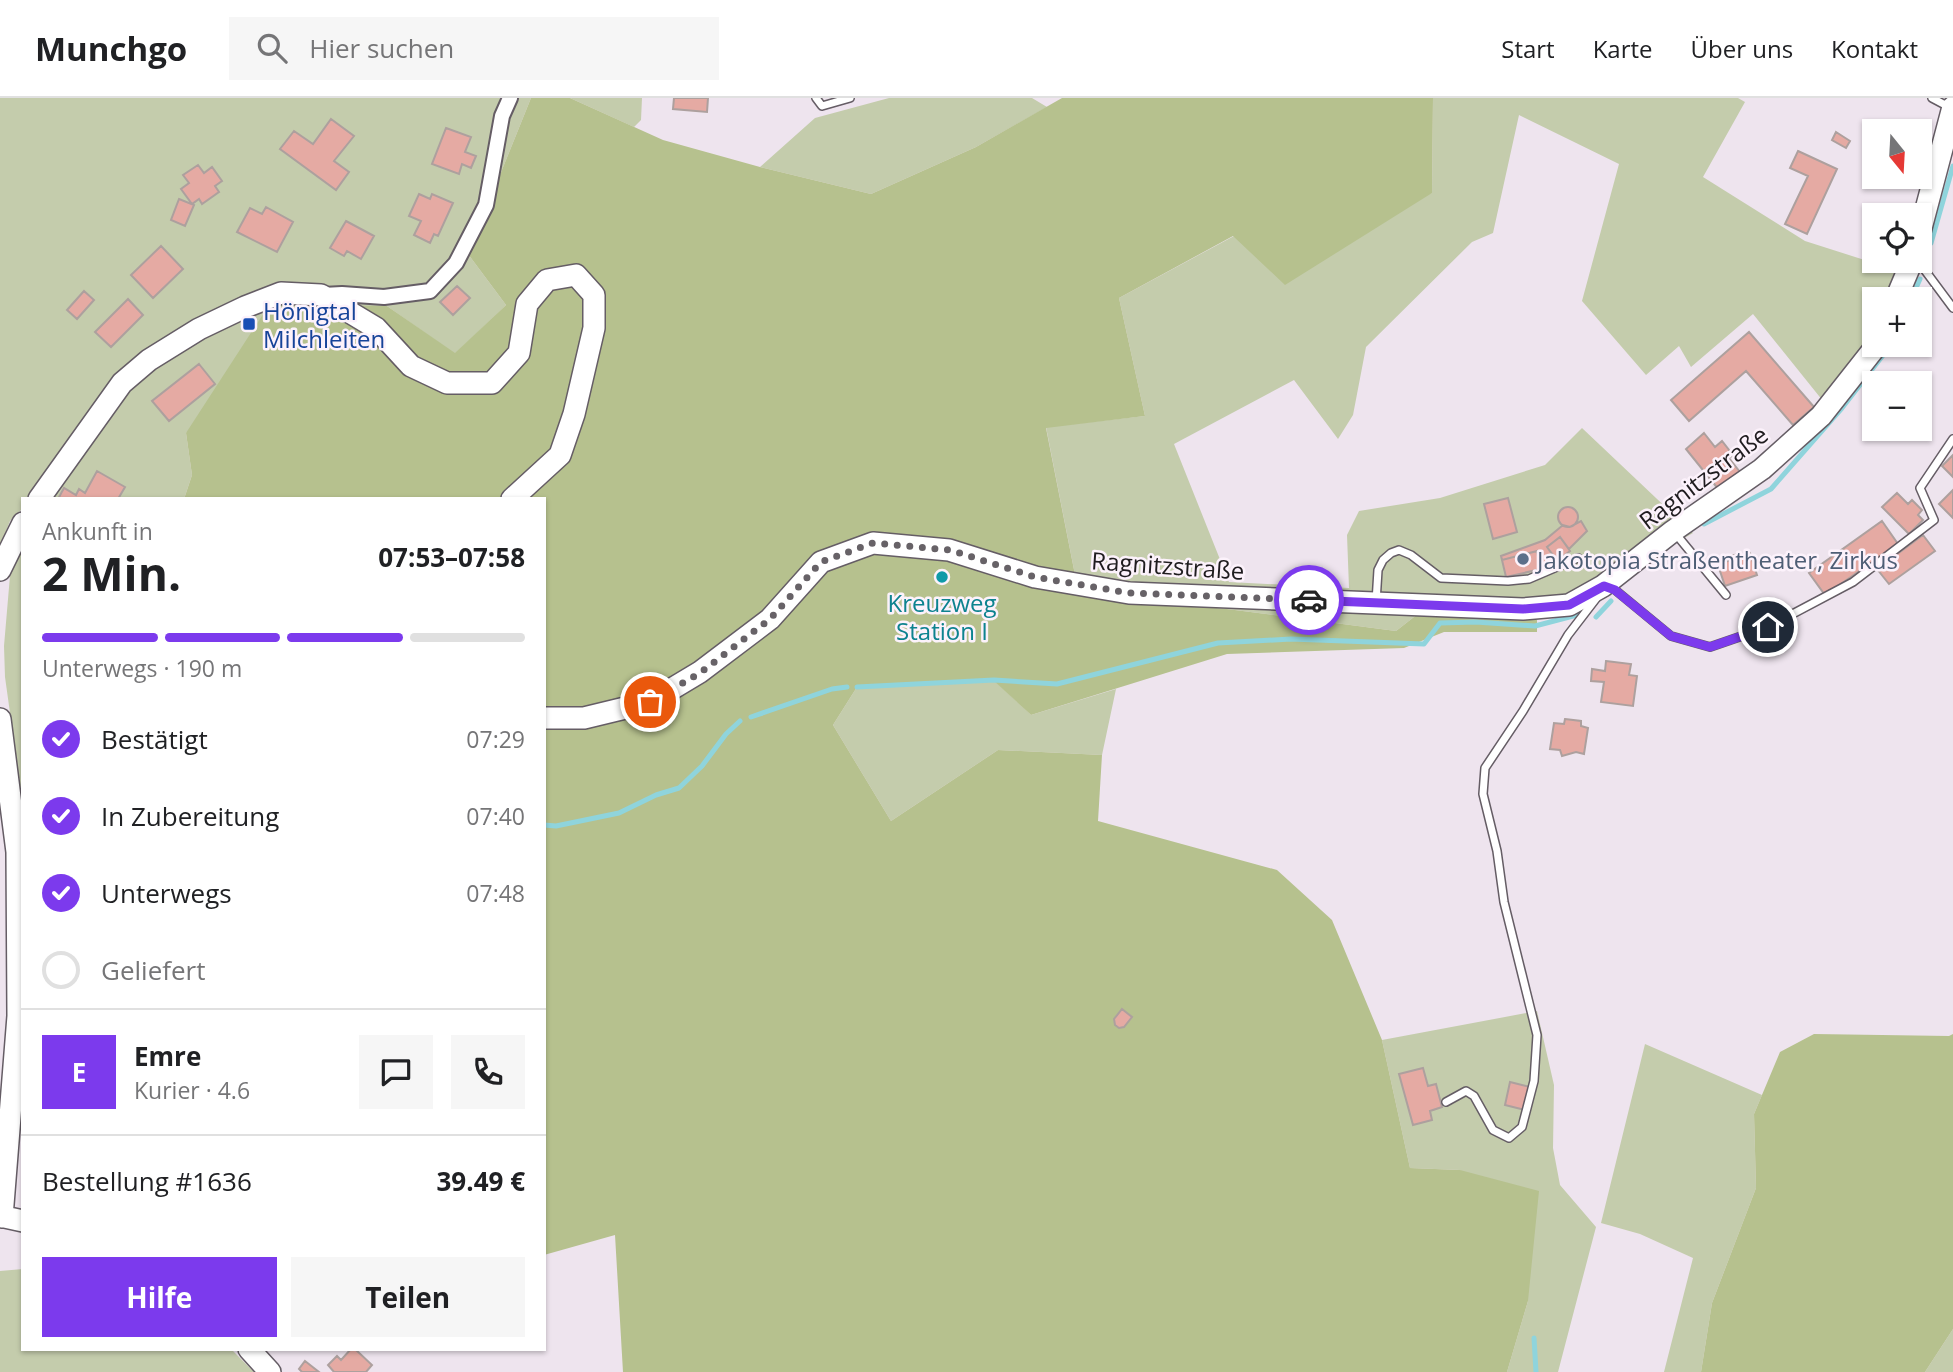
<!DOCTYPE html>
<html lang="de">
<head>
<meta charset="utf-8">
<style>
  :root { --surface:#fff; --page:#f6f6f6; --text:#202124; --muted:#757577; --line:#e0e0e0; --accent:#7c3aed }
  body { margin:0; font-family:"Open Sans",sans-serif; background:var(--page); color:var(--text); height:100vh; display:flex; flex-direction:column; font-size:26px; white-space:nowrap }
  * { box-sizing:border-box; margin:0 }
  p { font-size:23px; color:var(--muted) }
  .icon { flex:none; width:38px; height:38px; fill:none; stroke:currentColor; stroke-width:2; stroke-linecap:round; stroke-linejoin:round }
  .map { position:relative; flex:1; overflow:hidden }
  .side { position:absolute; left:21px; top:399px; width:525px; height:854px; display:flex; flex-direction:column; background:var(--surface); border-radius:0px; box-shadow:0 2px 5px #0004 }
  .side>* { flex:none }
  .needle { width:46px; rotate:162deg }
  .tools { position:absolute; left:1862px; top:21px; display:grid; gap:14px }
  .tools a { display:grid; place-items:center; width:70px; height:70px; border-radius:0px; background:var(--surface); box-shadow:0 2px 5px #0004; font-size:35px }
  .pin { position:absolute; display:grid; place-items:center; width:60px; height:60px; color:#fff; margin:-30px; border:4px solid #fff; border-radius:50%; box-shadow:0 2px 7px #0007 }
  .courier { position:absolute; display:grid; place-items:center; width:70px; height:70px; margin:-35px; border:5px solid #7c3aed; border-radius:50%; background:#fff; color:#222; box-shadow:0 2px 9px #0007 }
  .head em { font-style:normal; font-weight:700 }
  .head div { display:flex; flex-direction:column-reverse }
  .head { display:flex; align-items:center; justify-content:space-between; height:119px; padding:0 21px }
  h1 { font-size:46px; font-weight:700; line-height:52px }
  .bar { display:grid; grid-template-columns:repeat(4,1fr); gap:10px 7px; align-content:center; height:84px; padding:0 21px }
  .bar i { height:9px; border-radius:5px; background:var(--line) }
  .bar .active { background:var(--accent) }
  .bar p { grid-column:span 4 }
  .line { display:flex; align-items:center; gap:18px; padding:0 21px; border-top:2px solid var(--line) }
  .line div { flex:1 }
  .round { display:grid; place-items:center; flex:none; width:74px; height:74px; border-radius:0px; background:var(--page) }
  ol { padding:0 21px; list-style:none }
  li { display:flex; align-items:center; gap:21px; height:77px }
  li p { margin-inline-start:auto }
  li .icon { padding:7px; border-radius:50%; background:var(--accent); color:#fff; stroke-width:4 }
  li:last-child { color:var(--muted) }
  li i { width:38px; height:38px; border:4px solid var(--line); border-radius:50% }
  .cta { display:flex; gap:14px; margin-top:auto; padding:14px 21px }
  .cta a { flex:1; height:80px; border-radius:0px; background:var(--accent); color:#fff; font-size:28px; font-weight:700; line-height:80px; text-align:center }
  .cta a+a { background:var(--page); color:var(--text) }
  header { display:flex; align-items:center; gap:42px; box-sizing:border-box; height:98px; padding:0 35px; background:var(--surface); border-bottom:2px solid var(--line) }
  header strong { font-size:33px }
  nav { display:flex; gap:38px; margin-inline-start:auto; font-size:24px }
  .search { width:490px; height:63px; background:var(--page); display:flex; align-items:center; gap:18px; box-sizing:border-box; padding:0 24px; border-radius:0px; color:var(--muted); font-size:26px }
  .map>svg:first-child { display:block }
</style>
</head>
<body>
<header>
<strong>Munchgo</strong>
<div class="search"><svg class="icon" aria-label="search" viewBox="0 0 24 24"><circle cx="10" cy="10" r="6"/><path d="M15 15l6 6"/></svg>Hier suchen</div>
<nav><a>Start</a><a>Karte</a><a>Über uns</a><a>Kontakt</a></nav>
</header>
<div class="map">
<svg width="1953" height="1274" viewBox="0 0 1953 1274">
  <rect width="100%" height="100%" fill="#eee4ee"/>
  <path fill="#c4ccac" d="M0 0H531L468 156 506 207 455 256 387 208 186 335 192 377 184 401H50L123 304 31 401H23V410L10 423 0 448Z
    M570 0H642L641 22 634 29Z
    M889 0H1032L1047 9 976 49 871 96 760 69 815 20Z
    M1433 0H1738L1745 4 1703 79 1805 143 1899 173 1886 201H1874V226L1868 240 1823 303 1753 216 1691 269 1679 248 1646 277 1582 203 1619 66 1519 17 1493 135 1472 144 1366 249 1353 317 1338 341 1294 282 1174 346 1229 484 1349 490 1347 437 1359 413 1440 400 1545 367 1582 330 1693 435 1569 507 1419 515 1396 533 1227 511 1079 497 1046 329 1145 318 1119 200 1234 138 1432 95Z
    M23 442V708L5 579 4 548 11 466Z
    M994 582 1031 617 1116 591 1102 657 998 652 891 723 833 627 857 589Z
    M1537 913 1554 987 1553 1050 1560 1087 1596 1129 1558 1274H1507L1528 1203 1460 1072 1410 1070 1382 942Z
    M1645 946 1762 997 1754 1016 1756 1090 1712 1205 1701 1274H1664L1693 1160 1640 1136 1601 1125Z
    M23 1171V1251H231L254 1274H0V1173Z
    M1953 1231V1274H1925Z"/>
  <path fill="#b6c18e" d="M531 0H570L663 42 760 69 871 96 976 49 1062 0H1433L1432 95 1285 187 1233 138 1119 200 1145 318 1046 330 1079 497 1227 511 1396 533 1419 515 1537 522V534H1444L1404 550 1227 556 1031 617 993 582 857 589 833 627 891 723 998 652 1102 657 1098 723 1277 772 1332 822 1382 942 1410 1070 1460 1072 1539 1093 1528 1203 1507 1274H623L615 1137 544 1157V401H184L192 377 186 335 269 207 387 208 455 255 506 207 468 156Z
    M1814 936 1949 938 1953 936V1231L1925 1274H1701L1712 1205 1756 1090 1754 1016 1780 954Z"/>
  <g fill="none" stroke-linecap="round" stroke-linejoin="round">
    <path stroke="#8fd4dc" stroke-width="5" d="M1931 145 1953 68
      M1911 201 1920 181
      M1704 426 1771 391 1842 310 1891 247
      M1596 519 1611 503
      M857 589 994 582 1057 586 1218 545 1291 541 1424 546 1440 525 1476 524 1535 528 1577 517
      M751 619 832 591 847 589
      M544 727 556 728 619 715 656 697 679 690 702 668 726 636 740 623
      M1534 1240 1536 1274"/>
  </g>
  <path fill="#e5aaa3" stroke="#ada09e" stroke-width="2" d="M674 0H708L707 14 673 11Z
    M331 21 354 38 334 63 349 74 336 92 280 51 294 33 313 46Z
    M446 30 471 39 465 54 476 58 471 70 462 66 459 76 432 66Z
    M1836 34 1850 43 1846 50 1832 42Z
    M1798 53 1837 71 1807 136 1785 126 1808 78 1790 70Z
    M198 67 204 75 212 69 222 83 215 88 219 94 202 106 199 101 192 106 181 91 189 85 183 77Z
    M419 96 430 101 432 96 453 105 438 138 434 136 430 145 414 137 421 123 409 118Z
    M179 101 194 107 185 128 171 122Z
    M266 109 293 124 277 154 237 134 250 110 262 116Z
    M1880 110 1902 117H1877Z
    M346 123 374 138 361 161 347 153 344 158 330 150Z
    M1874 126V149L1867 147Z
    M161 148 183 171 153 200 131 177Z
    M457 188 470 200 453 217 440 204Z
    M84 193 94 202 77 221 67 212Z
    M128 201 143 217 111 249 95 234Z
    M1749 234 1814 309 1793 327 1746 273 1689 323 1671 302Z
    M199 266 215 286 169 323 152 303Z
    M1704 335 1715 349 1722 343 1733 357 1729 360 1740 374 1719 392 1686 351Z
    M1953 357V379L1942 368Z
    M97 373 125 389 118 401H58L64 390 76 397 79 391 85 395Z
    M1953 392V420L1939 406Z
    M1897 395 1908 406 1912 402 1922 412 1918 417 1923 422 1909 436 1882 409Z
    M1508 400 1517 434 1493 441 1484 406Z
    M1558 419a10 10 0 1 1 20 0a10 10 0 1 1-20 0Z
    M1581 423 1587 433 1569 451 1560 439 1547 449 1556 461 1540 468 1537 453 1502 462 1501 458 1545 442 1563 427 1570 429Z
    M1882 423 1898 446 1825 497 1809 475Z
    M1923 437 1935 453 1889 486 1877 471Z
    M1560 439 1570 453 1557 463 1547 449Z
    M1537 453 1541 471 1506 479 1502 462Z
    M1750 455 1757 477 1725 488 1718 467 1728 463 1727 459 1738 456V459Z
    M1606 563 1631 566 1629 577 1637 578 1633 608 1601 604 1604 584 1591 583 1592 571 1605 573Z
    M1565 621 1581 623V628L1588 630 1584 656 1576 654 1562 658 1560 652 1550 651 1554 625 1564 626Z
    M1122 911 1132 919 1124 929 1119 930 1115 927 1114 921Z
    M1423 970 1428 988 1436 986 1442 1009 1430 1013 1432 1022 1413 1027 1399 976Z
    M1510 984 1530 989 1525 1012 1505 1007Z
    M351 1251H355L372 1267 366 1274H334L328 1267 337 1258 341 1262Z
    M305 1263 319 1274H302L299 1271Z"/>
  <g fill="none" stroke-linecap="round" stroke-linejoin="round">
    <g stroke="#655d65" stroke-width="10">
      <path id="service" d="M816 0 822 8 850 0
        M1932 0 1949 9
        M1918 163 1953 210
        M1675 435 1726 497
        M1607 489 1614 491 1671 538 1710 549 1768 529 1853 484 1934 422 1920 390 1953 341
        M1376 504 1378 472 1383 462 1391 455 1399 452 1411 457 1441 480 1508 483 1529 481 1578 460
        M1446 1004 1466 993 1474 998 1493 1032 1509 1040 1522 1029 1534 983 1537 937 1504 804 1497 753 1483 696 1485 670 1523 613 1568 537 1598 498"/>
    </g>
    <g stroke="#655d65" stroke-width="18">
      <path id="minor" d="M323 197 342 196 384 199 430 193 456 165 486 107 502 18 510 0"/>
    </g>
    <g stroke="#655d65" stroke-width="24">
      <path id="secondary" d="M1920 134 1953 9
        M1896 201 1912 163
        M39 401 122 285 149 262 199 231 245 209 281 195 321 197 376 230 411 268 447 285H492L519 255 527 206 547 182 576 177 594 197V230L574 316 560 357 512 401
        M0 472 23 425
        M544 620H584L650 604 700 574 770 521 821 464 873 445 949 452 1035 479 1129 495 1523 511 1569 507 1603 488 1673 433 1762 371 1821 318 1877 247
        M0 621 17 754 18 918 2 1119
        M0 1118 23 1123
        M249 1251 270 1274"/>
    </g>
    <use href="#service" stroke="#fff" stroke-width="7"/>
    <use href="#minor" stroke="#fff" stroke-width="14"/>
    <use href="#secondary" stroke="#fff" stroke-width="21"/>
  </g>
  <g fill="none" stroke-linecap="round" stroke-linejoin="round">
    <path stroke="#676267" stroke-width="7" stroke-dasharray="0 12.6" d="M650 604 700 575 770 521 821 464 873 445 950 452 1035 479 1129 495 1309 502"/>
    <path stroke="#7c3aed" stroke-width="9" d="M1309 502 1523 511 1569 507 1604 488 1615 492 1671 538 1710 549 1768 529"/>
  </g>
  <rect fill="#1a4fb4" stroke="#fcf2fb" stroke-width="2.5" x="242" y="219" width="14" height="14" rx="3.5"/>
  <circle fill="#5c6f8a" stroke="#fcf2fb" stroke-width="2.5" cx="1523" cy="461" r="7"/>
  <circle fill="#0f9aa8" stroke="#fcf2fb" stroke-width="2.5" cx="942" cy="479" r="7"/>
  <g text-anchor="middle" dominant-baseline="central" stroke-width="5" stroke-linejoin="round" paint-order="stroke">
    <g font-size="24" fill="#164399" stroke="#fcf2fb" text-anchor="start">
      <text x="263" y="212">Hönigtal<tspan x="263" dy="28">Milchleiten</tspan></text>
    </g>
    <g font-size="24" fill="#1f1c1f" stroke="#fcf2fb">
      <text transform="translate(1703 379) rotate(-37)">Ragnitzstraße</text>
      <text transform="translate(1168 467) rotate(4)">Ragnitzstraße</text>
    </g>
    <g font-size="24" fill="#4e5e75" stroke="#fcf2fb" text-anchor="start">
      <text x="1537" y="461">Jakotopia Straßentheater, Zirkus</text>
    </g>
    <g font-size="24" fill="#0d838f" stroke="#fcf2fb">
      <text x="942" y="504">Kreuzweg<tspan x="942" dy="28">Station I</tspan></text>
    </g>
  </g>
</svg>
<div class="tools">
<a><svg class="needle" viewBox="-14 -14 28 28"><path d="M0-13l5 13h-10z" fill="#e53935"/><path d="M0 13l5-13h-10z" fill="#757577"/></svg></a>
<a><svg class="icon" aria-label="locate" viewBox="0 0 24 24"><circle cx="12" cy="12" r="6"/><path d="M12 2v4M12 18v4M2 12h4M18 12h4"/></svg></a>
<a>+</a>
<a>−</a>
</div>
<div class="pin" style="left:650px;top:604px;background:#ea580c"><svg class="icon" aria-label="bag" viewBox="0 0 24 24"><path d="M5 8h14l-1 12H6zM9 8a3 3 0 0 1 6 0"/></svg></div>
<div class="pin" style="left:1768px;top:529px;background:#1f2937"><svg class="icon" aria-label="home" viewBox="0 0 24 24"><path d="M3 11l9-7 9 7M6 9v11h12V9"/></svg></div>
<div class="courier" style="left:1309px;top:502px"><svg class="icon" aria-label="car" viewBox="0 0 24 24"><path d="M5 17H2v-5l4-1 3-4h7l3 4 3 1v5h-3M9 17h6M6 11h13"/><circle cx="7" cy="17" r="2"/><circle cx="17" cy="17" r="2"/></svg></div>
<section class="side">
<div class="head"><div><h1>2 Min.</h1><p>Ankunft in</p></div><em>07:53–07:58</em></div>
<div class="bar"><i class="active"></i><i class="active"></i><i class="active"></i><i></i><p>Unterwegs · 190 m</p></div>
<ol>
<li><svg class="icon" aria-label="check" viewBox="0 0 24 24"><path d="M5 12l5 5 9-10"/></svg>Bestätigt<p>07:29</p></li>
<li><svg class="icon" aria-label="check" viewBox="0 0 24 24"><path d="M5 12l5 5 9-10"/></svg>In Zubereitung<p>07:40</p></li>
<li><svg class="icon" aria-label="check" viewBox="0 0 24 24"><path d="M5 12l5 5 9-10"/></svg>Unterwegs<p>07:48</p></li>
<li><i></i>Geliefert</li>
</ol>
<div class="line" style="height:126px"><b class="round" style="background:var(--accent);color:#fff">E</b><div><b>Emre</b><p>Kurier · 4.6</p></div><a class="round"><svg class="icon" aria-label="chat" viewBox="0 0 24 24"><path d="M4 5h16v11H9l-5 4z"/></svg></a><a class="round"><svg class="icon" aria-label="phone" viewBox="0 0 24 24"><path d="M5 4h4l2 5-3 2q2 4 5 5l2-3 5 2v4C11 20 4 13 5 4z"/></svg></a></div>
<div class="line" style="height:91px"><div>Bestellung #1636</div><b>39.49 €</b></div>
<div class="cta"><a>Hilfe</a><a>Teilen</a></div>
</section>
</div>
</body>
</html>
